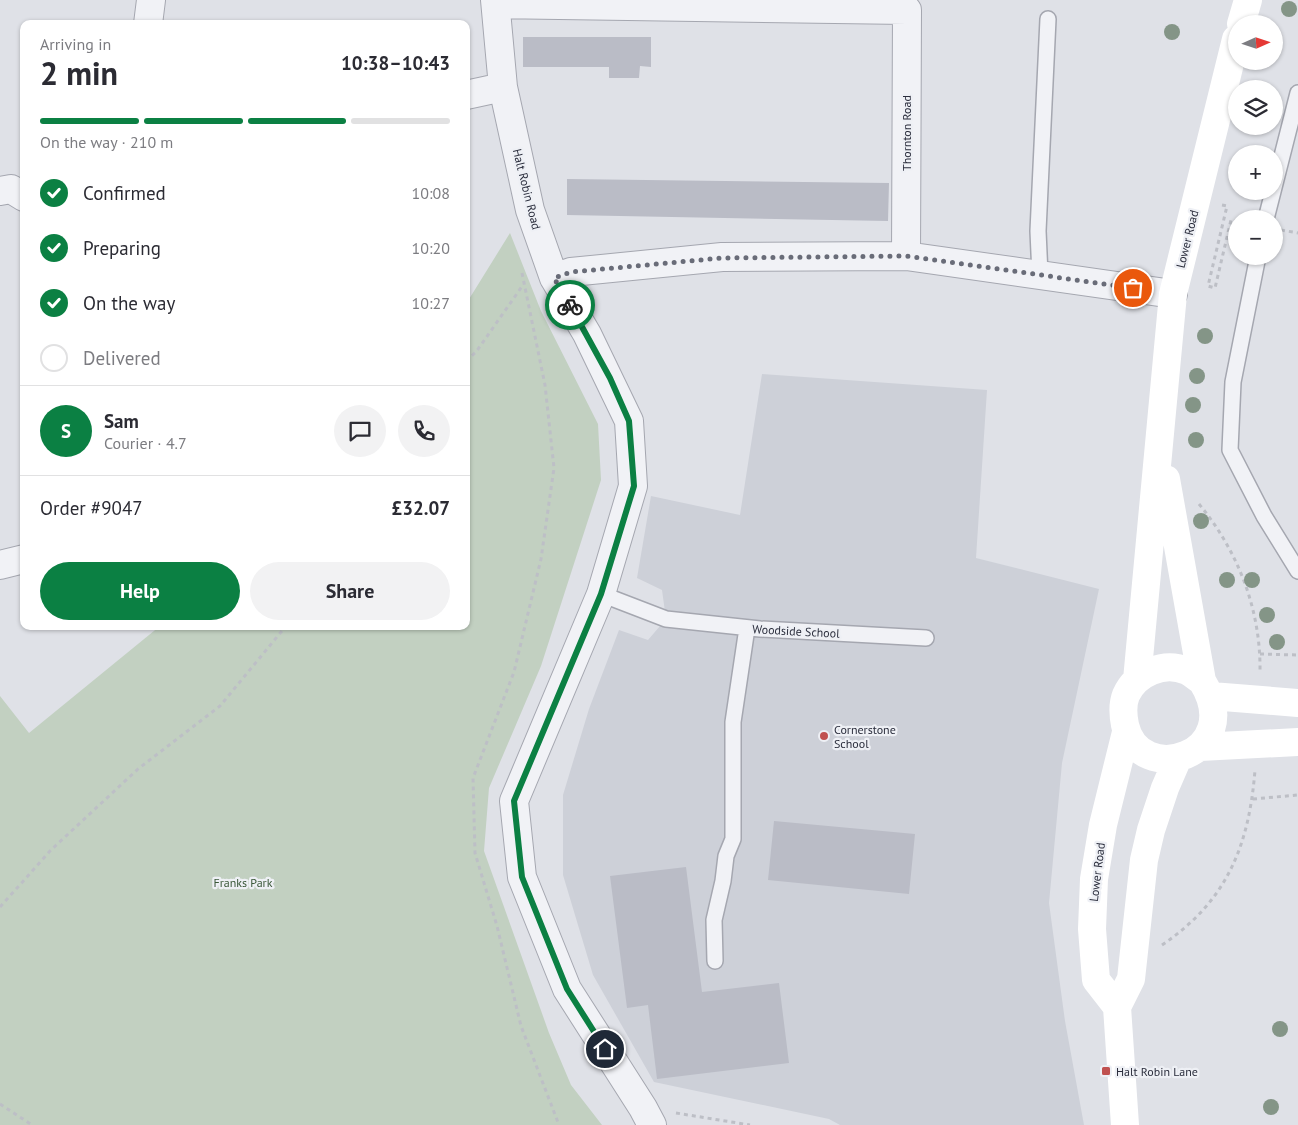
<!DOCTYPE html>
<html lang="en">
<head>
<meta charset="utf-8">
<style>
  :root { --surface:#fff; --page:#f2f2f3; --text:#2b2b33; --muted:#7c7c81; --line:#e1e1e2; --accent:#0b8043 }
  body { margin:0; font-family:"PT Sans",sans-serif; background:var(--page); color:var(--text); height:100vh; display:flex; flex-direction:column; font-size:19px; white-space:nowrap }
  * { box-sizing:border-box; margin:0 }
  p { font-size:16px; color:var(--muted) }
  .icon { flex:none; width:28px; height:28px; fill:none; stroke:currentColor; stroke-width:2; stroke-linecap:round; stroke-linejoin:round }
  .map { position:relative; flex:1; overflow:hidden }
  .panel { position:absolute; left:20px; top:20px; width:450px; height:610px; display:flex; flex-direction:column; background:var(--surface); border-radius:10px; box-shadow:0 1px 4px #0004 }
  .panel>* { flex:none }
  .needle { width:32px; rotate:87deg }
  .controls { position:absolute; left:1228px; top:15px; display:grid; gap:10px }
  .controls a { display:grid; place-items:center; width:55px; height:55px; border-radius:50%; background:var(--surface); box-shadow:0 1px 4px #0004; font-size:25px }
  .pin { position:absolute; display:grid; place-items:center; width:42px; height:42px; color:#fff; margin:-21px; border:2px solid #fff; border-radius:50%; box-shadow:0 1px 5px #0007 }
  .courier { position:absolute; display:grid; place-items:center; width:50px; height:50px; margin:-25px; border:4px solid #0b8043; border-radius:50%; background:#fff; color:#222; box-shadow:0 1px 6px #0007 }
  .summary em { font-style:normal; font-weight:600 }
  .summary div { display:flex; flex-direction:column-reverse }
  .summary { display:flex; align-items:center; justify-content:space-between; height:85px; padding:0 20px }
  h1 { font-size:32px; font-weight:600; line-height:38px }
  .bar { display:grid; grid-template-columns:repeat(4,1fr); gap:8px 5px; align-content:center; height:60px; padding:0 20px }
  .bar i { height:6px; border-radius:4px; background:var(--line) }
  .bar .current { background:var(--accent) }
  .bar p { grid-column:span 4 }
  .line { display:flex; align-items:center; gap:12px; padding:0 20px; border-top:1px solid var(--line) }
  .line div { flex:1 }
  .round { display:grid; place-items:center; flex:none; width:52px; height:52px; border-radius:26px; background:var(--page) }
  ol { padding:0 20px; list-style:none }
  li { display:flex; align-items:center; gap:15px; height:55px }
  li p { margin-inline-start:auto }
  li .icon { padding:5px; border-radius:50%; background:var(--accent); color:#fff; stroke-width:4 }
  li:last-child { color:var(--muted) }
  li i { width:28px; height:28px; border:2px solid var(--line); border-radius:50% }
  .button { display:flex; gap:10px; margin-top:auto; padding:10px 20px }
  .button a { flex:1; height:58px; border-radius:30px; background:var(--accent); color:#fff; font-size:20px; font-weight:600; line-height:58px; text-align:center }
  .button a+a { background:var(--page); color:var(--text) }
  .map>svg:first-child { display:block }
</style>
</head>
<body>
<div class="map">
<svg width="1298" height="1125" viewBox="0 0 1298 1125">
  <rect width="100%" height="100%" fill="#dfe1e7"/>
  <path fill="#cdd0d8" d="M762 374 987 390 976 558 1099 589 1062 763 1049 903 1065 1021 1084 1125H840L829 1119 654 1082 593 975 563 875V795L589 709 619 630 648 640 666 619 662 590 637 578 651 496 740 515Z"/>
  <path fill="#c2d0c1" d="M510 233 541 311 598 424 601 480 541 666 489 788 484 851 549 1033 571 1085 602 1125H0V696L29 733 160 626H466V304Z"/>
  <path fill="#babcc6" d="M523 37H651V67L640 66 639 78H609V67H523Z
    M567 179 889 183 888 221 567 215Z
    M774 821 915 834 909 894 768 880Z
    M686 867 702 992 779 983 789 1063 657 1079 648 1005 627 1008 610 876Z"/>
  <g fill="none" stroke-linecap="round" stroke-linejoin="round">
    <g stroke="#a5a7b0" stroke-width="18">
      <path id="service" d="M1266 219 1298 93
        M1258 256 1233 382 1230 450 1264 516 1298 571
        M1040 275 1038 231 1048 19
        M601 594 666 619 760 629 926 638
        M715 961 714 920 723 881 726 856 733 839V722L747 628"/>
    </g>
    <g stroke="#a5a7b0" stroke-width="30">
      <path id="minor" d="M495 0 503 87 530 210 554 278 587 334 629 421 633 486 601 594 514 801 522 877 567 989 643 1108 652 1125
        M496 4 907 10 906 256
        M148 24 151 0
        M466 95 503 87
        M0 191 11 189 24 197
        M554 278 571 272 722 257 906 256 1173 294
        M0 565 24 559"/>
    </g>
    <path stroke="#bdbfc6" stroke-width="3" stroke-dasharray="4 4" stroke-linecap="butt" d="M1222 205 1227 206 1208 286 1215 288 1231 220 1236 221
      M1281 230 1298 233
      M522 273 545 385 554 468 541 559 514 672 473 778 475 853 497 926 521 1026 559 1125
      M466 361 476 352 523 285
      M1199 504C1238 551 1261 610 1260 672
      M1260 654 1298 655
      M1253 799 1298 795
      M0 907 51 850 138 769 220 706 286 626
      M1162 945C1227 901 1249 846 1255 770
      M0 1104 32 1125
      M676 1113 750 1125"/>
    <use href="#service" stroke="#f1f2f6" stroke-width="15"/>
    <use href="#minor" stroke="#f1f2f6" stroke-width="28"/>
    <path stroke="#fff" stroke-width="28" d="M1241 24 1248 0
      M1166 479 1202 681C1248 755 1139 789 1125 725 1123 715 1122 705 1126 695 1136 673 1164 661 1187 671 1192 673 1197 678 1202 681
      M1137 680 1173 294 1236 39
      M1211 696 1298 703
      M1200 747 1298 742
      M1117 1007 1096 980 1092 929 1094 879 1103 825 1126 732
      M1125 1125 1117 1007 1131 979 1144 860 1151 830 1165 788 1178 758"/>
  </g>
  <g fill="#849587">
    <circle cx="1289" cy="9" r="8"/>
    <circle cx="1172" cy="32" r="8"/>
    <circle cx="1205" cy="336" r="8"/>
    <circle cx="1197" cy="376" r="8"/>
    <circle cx="1193" cy="405" r="8"/>
    <circle cx="1196" cy="440" r="8"/>
    <circle cx="1201" cy="521" r="8"/>
    <circle cx="1227" cy="580" r="8"/>
    <circle cx="1252" cy="580" r="8"/>
    <circle cx="1267" cy="615" r="8"/>
    <circle cx="1277" cy="642" r="8"/>
    <circle cx="1280" cy="1029" r="8"/>
    <circle cx="1271" cy="1107" r="8"/>
  </g>
  <g fill="none" stroke-linecap="round" stroke-linejoin="round">
    <path stroke="#696c78" stroke-width="5" stroke-dasharray="0 9" d="M570 305 554 278 571 272 722 258 906 256 1133 288"/>
    <path stroke="#0b8043" stroke-width="6" d="M570 305 610 378 629 421 634 486 601 594 514 801 522 877 567 989 605 1049"/>
  </g>
  <g fill="#c05150" stroke="#eef0f5" stroke-width="2">
    <circle cx="824" cy="736" r="5"/>
    <rect x="1101" y="1066" width="10" height="10" rx="2.5"/>
  </g>
  <g text-anchor="middle" dominant-baseline="central" stroke-width="4.5" stroke-linejoin="round" paint-order="stroke">
    <g font-size="12" fill="#2a2d3c" stroke="#eef0f5">
      <text transform="translate(906 133) rotate(-90)">Thornton Road</text>
      <text transform="translate(527 189) rotate(76)">Halt Robin Road</text>
      <text transform="translate(1187 239) rotate(-76)">Lower Road</text>
      <text transform="translate(796 631) rotate(3)">Woodside School</text>
      <text transform="translate(1097 872) rotate(-83)">Lower Road</text>
    </g>
    <g font-size="12" fill="#2a2d3c" stroke="#eef0f5" text-anchor="start">
      <text x="834" y="729">Cornerstone<tspan x="834" dy="14">School</tspan></text>
      <text x="1116" y="1071">Halt Robin Lane</text>
    </g>
    <g font-size="12" fill="#395738" stroke="#eef0f5">
      <text x="243" y="882">Franks Park</text>
    </g>
  </g>
</svg>
<div class="controls">
<a><svg class="needle" viewBox="-14 -14 28 28"><path d="M0-13l5 13h-10z" fill="#e53935"/><path d="M0 13l5-13h-10z" fill="#7c7c81"/></svg></a>
<a><svg class="icon" aria-label="layers" viewBox="0 0 24 24"><path d="M12 4l9 5-9 5-9-5zM3 14l9 5 9-5"/></svg></a>
<a>+</a>
<a>−</a>
</div>
<div class="pin" style="left:1133px;top:288px;background:#ea580c"><svg class="icon" aria-label="bag" viewBox="0 0 24 24"><path d="M5 8h14l-1 12H6zM9 8a3 3 0 0 1 6 0"/></svg></div>
<div class="pin" style="left:605px;top:1049px;background:#1f2937"><svg class="icon" aria-label="home" viewBox="0 0 24 24"><path d="M3 11l9-7 9 7M6 9v11h12V9"/></svg></div>
<div class="courier" style="left:570px;top:305px"><svg class="icon" aria-label="bike" viewBox="0 0 24 24"><circle cx="6" cy="16" r="4"/><circle cx="18" cy="16" r="4"/><path d="M6 16l4-8h5l3 8M10 8l3 8H6M13 5h3"/></svg></div>
<section class="panel">
<div class="summary"><div><h1>2 min</h1><p>Arriving in</p></div><em>10:38–10:43</em></div>
<div class="bar"><i class="current"></i><i class="current"></i><i class="current"></i><i></i><p>On the way · 210 m</p></div>
<ol>
<li><svg class="icon" aria-label="check" viewBox="0 0 24 24"><path d="M5 12l5 5 9-10"/></svg>Confirmed<p>10:08</p></li>
<li><svg class="icon" aria-label="check" viewBox="0 0 24 24"><path d="M5 12l5 5 9-10"/></svg>Preparing<p>10:20</p></li>
<li><svg class="icon" aria-label="check" viewBox="0 0 24 24"><path d="M5 12l5 5 9-10"/></svg>On the way<p>10:27</p></li>
<li><i></i>Delivered</li>
</ol>
<div class="line" style="height:90px"><b class="round" style="background:var(--accent);color:#fff">S</b><div><b>Sam</b><p>Courier · 4.7</p></div><a class="round"><svg class="icon" aria-label="chat" viewBox="0 0 24 24"><path d="M4 5h16v11H9l-5 4z"/></svg></a><a class="round"><svg class="icon" aria-label="phone" viewBox="0 0 24 24"><path d="M5 4h4l2 5-3 2q2 4 5 5l2-3 5 2v4C11 20 4 13 5 4z"/></svg></a></div>
<div class="line" style="height:65px"><div>Order #9047</div><b>£32.07</b></div>
<div class="button"><a>Help</a><a>Share</a></div>
</section>
</div>
</body>
</html>
